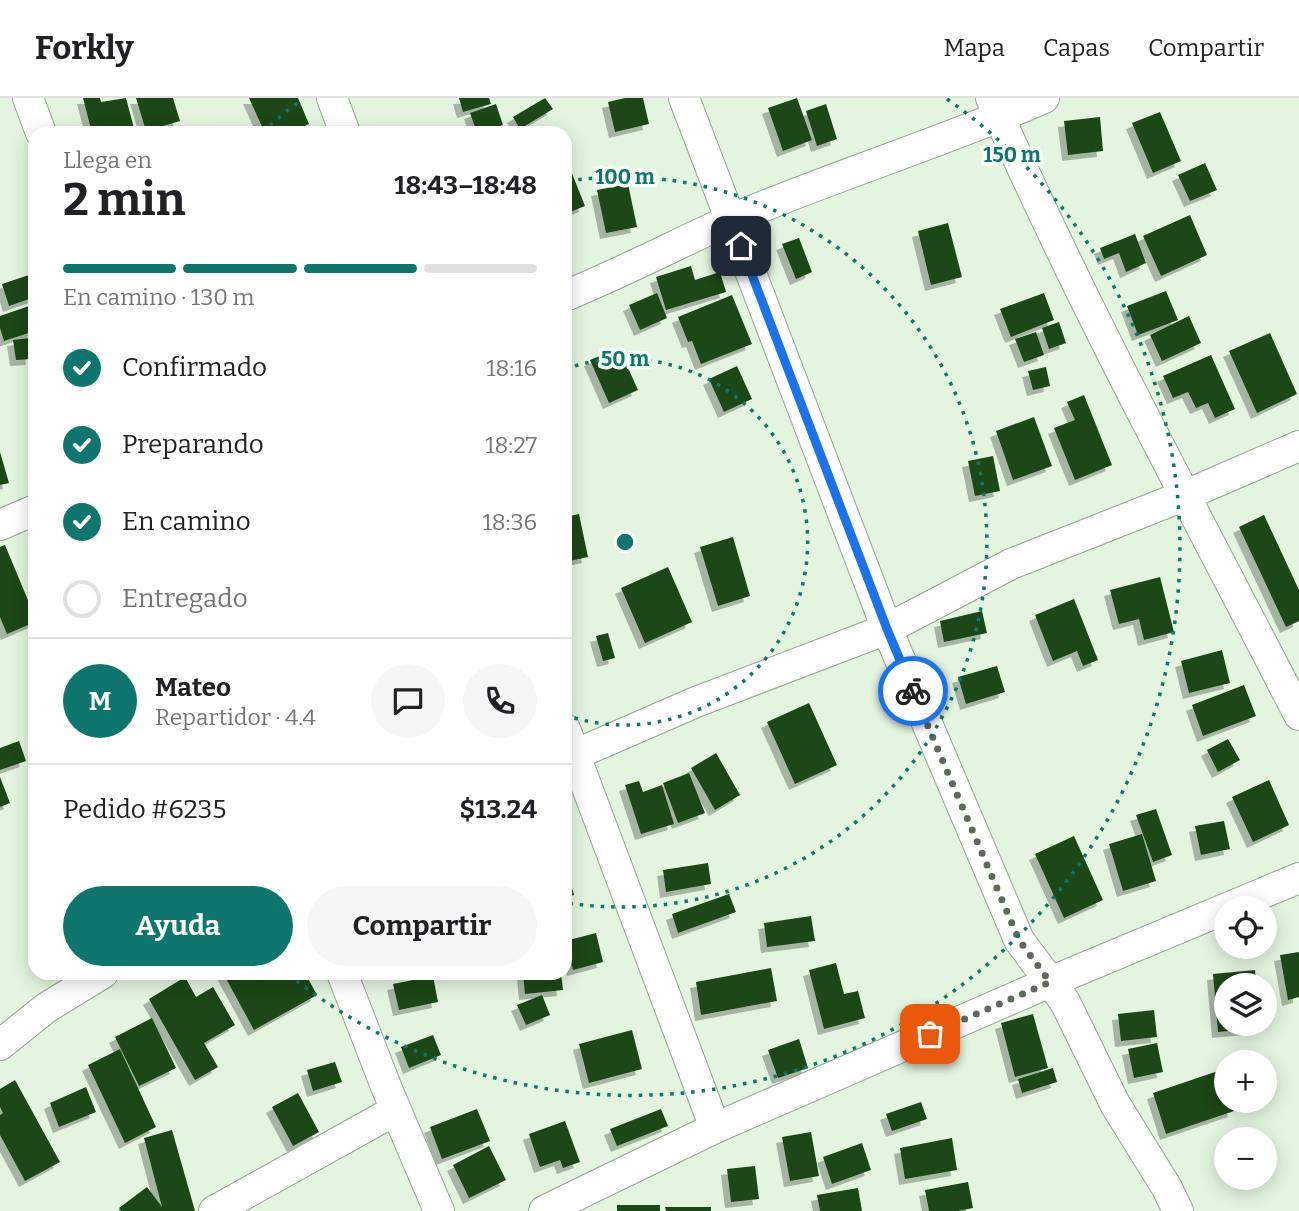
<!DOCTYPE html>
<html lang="es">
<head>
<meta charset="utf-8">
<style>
  :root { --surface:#fff; --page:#f6f6f6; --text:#202124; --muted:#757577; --line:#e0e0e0; --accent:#0f766e }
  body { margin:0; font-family:Bitter,serif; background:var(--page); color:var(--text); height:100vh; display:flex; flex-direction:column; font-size:26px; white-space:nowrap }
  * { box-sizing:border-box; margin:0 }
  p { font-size:23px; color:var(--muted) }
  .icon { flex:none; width:38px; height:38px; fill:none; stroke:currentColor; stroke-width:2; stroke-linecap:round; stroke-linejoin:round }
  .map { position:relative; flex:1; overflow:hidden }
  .sheet { position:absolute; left:28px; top:28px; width:544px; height:854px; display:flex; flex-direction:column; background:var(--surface); border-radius:21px; box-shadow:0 4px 18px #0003 }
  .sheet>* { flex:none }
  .buttons { position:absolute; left:1214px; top:798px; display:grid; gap:14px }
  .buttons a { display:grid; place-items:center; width:63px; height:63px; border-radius:50%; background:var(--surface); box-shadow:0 4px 18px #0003; font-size:35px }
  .pin { position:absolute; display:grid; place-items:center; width:60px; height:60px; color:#fff; margin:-30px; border-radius:14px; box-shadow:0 4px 10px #0006 }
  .courier { position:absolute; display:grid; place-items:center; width:70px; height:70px; margin:-35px; border:5px solid #1a73e8; border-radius:50%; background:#fff; color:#222; box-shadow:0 2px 9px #0007 }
  .summary em { font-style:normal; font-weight:700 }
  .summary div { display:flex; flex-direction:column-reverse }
  .summary { display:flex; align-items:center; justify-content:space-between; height:119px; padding:0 35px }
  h1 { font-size:46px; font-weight:700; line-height:52px }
  .bar { display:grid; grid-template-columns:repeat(4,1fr); gap:10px 7px; align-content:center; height:84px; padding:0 35px }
  .bar i { height:9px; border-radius:5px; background:var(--line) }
  .bar .on { background:var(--accent) }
  .bar p { grid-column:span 4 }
  .line { display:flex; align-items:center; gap:18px; padding:0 35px; border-top:2px solid var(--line) }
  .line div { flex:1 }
  .round { display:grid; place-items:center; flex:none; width:74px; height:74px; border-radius:37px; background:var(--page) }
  ol { padding:0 35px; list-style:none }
  li { display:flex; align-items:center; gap:21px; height:77px }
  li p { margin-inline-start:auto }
  li .icon { padding:7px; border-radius:50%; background:var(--accent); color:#fff; stroke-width:4 }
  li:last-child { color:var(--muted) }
  li i { width:38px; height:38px; border:4px solid var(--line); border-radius:50% }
  .action { display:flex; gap:14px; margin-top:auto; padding:14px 35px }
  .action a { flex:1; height:80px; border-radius:42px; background:var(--accent); color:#fff; font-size:28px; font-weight:700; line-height:80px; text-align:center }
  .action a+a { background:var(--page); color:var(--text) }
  header { display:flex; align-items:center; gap:42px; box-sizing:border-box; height:98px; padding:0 35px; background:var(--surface); border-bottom:2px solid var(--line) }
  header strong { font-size:33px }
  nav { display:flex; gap:38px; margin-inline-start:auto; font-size:24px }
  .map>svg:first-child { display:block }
</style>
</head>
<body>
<header>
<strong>Forkly</strong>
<nav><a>Mapa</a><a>Capas</a><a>Compartir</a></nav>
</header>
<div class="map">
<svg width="1299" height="1113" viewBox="0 0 1299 1113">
  <defs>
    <filter id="shadow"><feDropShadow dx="-6" dy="6" stdDeviation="0" flood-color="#0004"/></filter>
  </defs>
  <rect width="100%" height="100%" fill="#e3f5df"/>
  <path fill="#1a4712" filter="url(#shadow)" d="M83 0H100L101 4 126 0 135 34 92 35Z
    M136 0H173L180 23 146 33Z
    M249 0H298L309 26 290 35H265Z
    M459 0H489L491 6 463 14Z
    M545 0 553 11 520 31 513 19Z
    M625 0H643L649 26 615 34 608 4Z
    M797 0 812 42 783 53 768 10Z
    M496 6 503 27 477 35 470 15Z
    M826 6 837 41 817 48 806 13Z
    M1160 14 1181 63 1153 75 1132 25Z
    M1100 19 1103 53 1068 57 1064 23Z
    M565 58 585 108 565 116Z
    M1205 65 1217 92 1190 103 1178 77Z
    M628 86 637 129 606 135 597 92Z
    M1190 117 1207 157 1161 178 1143 138Z
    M948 125 962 179 931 187 918 133Z
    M1135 136 1146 165 1126 174 1119 155 1104 161 1100 150Z
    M799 140 812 174 796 181 782 146Z
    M691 168 695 182 720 174 726 194 666 212 656 179Z
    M35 175V199L9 208 2 186Z
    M1166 193 1178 222 1138 237 1127 208Z
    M657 195 667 220 640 232 629 207Z
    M1044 195 1054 222 1011 239 1000 211Z
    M732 197 752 246 701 266 692 243 688 244 678 219Z
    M35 206V233L4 243 0 230V218Z
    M1189 218 1201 245 1162 263 1150 237Z
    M1059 224 1066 245 1049 251 1042 230Z
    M1036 234 1044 257 1024 264 1015 241Z
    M1270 235 1297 296 1257 315 1229 253Z
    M29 240 32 261 16 262 13 242Z
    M619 250 638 292 609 305 590 262Z
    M1211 257 1235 311 1215 320 1208 305 1196 310 1188 294 1173 300 1163 278Z
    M737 268 752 301 724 314 709 281Z
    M1046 269 1050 288 1033 292 1028 273Z
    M1084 297 1112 367 1075 382 1054 330 1075 322 1067 304Z
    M1034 319 1052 368 1013 382 996 333Z
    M0 354 9 385 0 387Z
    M993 358 1000 393 975 398 968 363Z
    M579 416 588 459 565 464V419Z
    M1264 417 1299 492V523L1286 529 1239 429Z
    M733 439 750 498 718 508 700 449Z
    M5 447 35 519V524L7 536 0 519V449Z
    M668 469 692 524 645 545 621 490Z
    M1160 479 1174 534 1144 542 1139 521 1119 526 1110 492Z
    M1074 501 1098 562 1083 568 1077 553 1053 563 1035 517Z
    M982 513 987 535 944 544 940 523Z
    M608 535 615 560 603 563 596 538Z
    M1222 552 1230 585 1189 595 1181 563Z
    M997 568 1005 594 966 606 958 579Z
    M1244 587 1256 618 1203 638 1192 607Z
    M809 605 837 667 795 686 767 624Z
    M1228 641 1240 662 1218 674 1207 652Z
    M19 643 26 663 0 672V650Z
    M716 655 740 697 715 712 691 670Z
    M689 675 705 715 678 725 663 685Z
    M0 679 10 705 0 709Z
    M1269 682 1289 727 1253 744 1232 699Z
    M639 683 643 694 662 687 674 726 641 736 625 687Z
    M1156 711 1172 757 1153 764 1136 717Z
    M1224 723 1230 751 1201 757 1195 728Z
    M1142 736 1156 783 1123 793 1109 746Z
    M1074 738 1103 802 1064 820 1035 756Z
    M565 765 574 797 565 799Z
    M708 765 711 786 666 794 663 772Z
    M729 796 736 814 678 835 672 816Z
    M811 818 815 843 767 849 764 825Z
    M596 835 603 864 573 872 565 843Z
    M1299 854V899L1288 902 1280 857Z
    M836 865 844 896 858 893 865 920 824 931 809 872Z
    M771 870 777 903 701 917 696 884Z
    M1255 872 1256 887H1227V926H1260V930L1218 934 1213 876Z
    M223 875H305L317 897 254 932Z
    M523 875H561L563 892 525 896Z
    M433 878 438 904 399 912 393 886Z
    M185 879 196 899 213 889 235 927 204 945 218 969 195 982 149 901Z
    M542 897 550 917 526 927 517 907Z
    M1154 912 1157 939 1121 943 1118 916Z
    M1033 916 1048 970 1015 979 1001 925Z
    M152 920 176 970 139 988 115 939Z
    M632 932 642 971 589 985 579 946Z
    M433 937 441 957 409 970 401 949Z
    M799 941 808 970 778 980 768 952Z
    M1157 945 1163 974 1134 980 1128 951Z
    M120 951 156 1029 125 1045 88 967Z
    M335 964 342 984 313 993 307 972Z
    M1053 970 1057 984 1022 995 1018 981Z
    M1221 972 1227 991V1003H1231L1234 1013 1166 1036 1153 995Z
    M15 982 60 1064 25 1083 0 1037V1017L3 1015 0 1009V991Z
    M86 989 96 1014 59 1029 50 1005Z
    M298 995 319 1034 293 1048 272 1009Z
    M921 1004 927 1021 892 1033 886 1016Z
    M477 1011 490 1043 442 1061 430 1029Z
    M661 1011 668 1028 617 1048 610 1031Z
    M565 1023 580 1064 563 1070 560 1062 540 1069 529 1036Z
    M172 1032 195 1113H121L119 1110 147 1089 162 1109 144 1040Z
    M811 1034 819 1078 790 1083 782 1039Z
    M952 1040 957 1072 905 1081 900 1050Z
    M862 1045 871 1072 832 1086 823 1059Z
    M489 1048 506 1082 469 1100 453 1067Z
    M755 1068 759 1101 731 1104 727 1071Z
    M968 1084 973 1110 958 1113H929L925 1092Z
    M858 1090 862 1113H820L817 1097Z
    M617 1107H660V1113H617Z
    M665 1109H711V1113H666Z"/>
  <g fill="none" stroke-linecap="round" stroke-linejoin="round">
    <g stroke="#93a490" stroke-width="32">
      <path id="street" d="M28 0 41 35
        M332 0 345 35
        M684 0 887 531 1019 842 1065 904 1115 1006 1167 1090 1178 1113
        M991 0C1083 211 1194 412 1299 617
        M565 198C621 175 675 147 730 122 833 78 941 45 1044 0
        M0 427 35 412
        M565 631 715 1030
        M565 661 696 604 887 531 1011 466 1186 397 1299 348
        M342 875 387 991 439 1113
        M0 947 46 910 103 875
        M214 1113 396 1012
        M544 1113 715 1030 1050 884 1299 780"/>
    </g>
    <use href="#street" stroke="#fff" stroke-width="30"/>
  </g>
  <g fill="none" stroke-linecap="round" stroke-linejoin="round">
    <path stroke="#5e695c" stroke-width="7" stroke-dasharray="0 12.6" d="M913 593 1019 842 1050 884 930 936"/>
    <path stroke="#1a73e8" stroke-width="9" d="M741 148 887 531 913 593"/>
  </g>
  <g fill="none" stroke="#0f766e" stroke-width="3.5" stroke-dasharray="3.5 7">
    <path d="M565 271A183 183 0 1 1 565 617"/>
    <path d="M568 83A365 365 0 1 1 568 805"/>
    <path d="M262 34A548 548 0 0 1 303 1M947 1A548 548 0 1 1 288 876"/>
  </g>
  <circle cx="625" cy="444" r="10" fill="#0f766e" stroke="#f7fff6" stroke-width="3.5"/>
  <g font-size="21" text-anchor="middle" font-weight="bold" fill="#0f766e" stroke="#f7fff6" stroke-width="7" stroke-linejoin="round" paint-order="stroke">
    <text x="1012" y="64">150 m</text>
    <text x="625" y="86">100 m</text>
    <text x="625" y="268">50 m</text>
  </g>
</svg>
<div class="buttons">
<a><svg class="icon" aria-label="locate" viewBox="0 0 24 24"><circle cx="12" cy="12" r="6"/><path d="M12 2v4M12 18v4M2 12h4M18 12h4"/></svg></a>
<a><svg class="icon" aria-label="layers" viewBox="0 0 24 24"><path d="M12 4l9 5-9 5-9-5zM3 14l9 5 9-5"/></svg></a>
<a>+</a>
<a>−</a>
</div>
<div class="pin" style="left:930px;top:936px;background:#ea580c"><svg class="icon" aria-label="bag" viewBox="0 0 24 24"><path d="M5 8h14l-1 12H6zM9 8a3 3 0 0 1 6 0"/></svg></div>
<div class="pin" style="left:741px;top:148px;background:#1f2937"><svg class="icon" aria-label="home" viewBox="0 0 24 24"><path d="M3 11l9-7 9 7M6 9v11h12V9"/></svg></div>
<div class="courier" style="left:913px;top:593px"><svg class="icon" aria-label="bike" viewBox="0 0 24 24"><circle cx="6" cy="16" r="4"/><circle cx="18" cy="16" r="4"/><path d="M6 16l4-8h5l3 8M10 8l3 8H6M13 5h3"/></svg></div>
<section class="sheet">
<div class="summary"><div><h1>2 min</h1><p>Llega en</p></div><em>18:43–18:48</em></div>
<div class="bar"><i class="on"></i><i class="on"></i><i class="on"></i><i></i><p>En camino · 130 m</p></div>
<ol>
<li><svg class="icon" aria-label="check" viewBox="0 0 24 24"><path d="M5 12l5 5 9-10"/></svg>Confirmado<p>18:16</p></li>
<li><svg class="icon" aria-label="check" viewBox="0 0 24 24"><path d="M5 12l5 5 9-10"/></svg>Preparando<p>18:27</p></li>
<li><svg class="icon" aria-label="check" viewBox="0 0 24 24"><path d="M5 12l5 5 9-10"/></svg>En camino<p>18:36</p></li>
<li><i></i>Entregado</li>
</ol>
<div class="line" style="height:126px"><b class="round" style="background:var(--accent);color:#fff">M</b><div><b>Mateo</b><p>Repartidor · 4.4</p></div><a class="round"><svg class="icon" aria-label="chat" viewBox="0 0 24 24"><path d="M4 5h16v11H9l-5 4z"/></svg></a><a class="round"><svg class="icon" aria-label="phone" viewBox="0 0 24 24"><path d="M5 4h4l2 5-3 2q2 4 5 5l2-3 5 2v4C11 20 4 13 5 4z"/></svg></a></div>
<div class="line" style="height:91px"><div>Pedido #6235</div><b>$13.24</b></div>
<div class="action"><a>Ayuda</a><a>Compartir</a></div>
</section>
</div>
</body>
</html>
